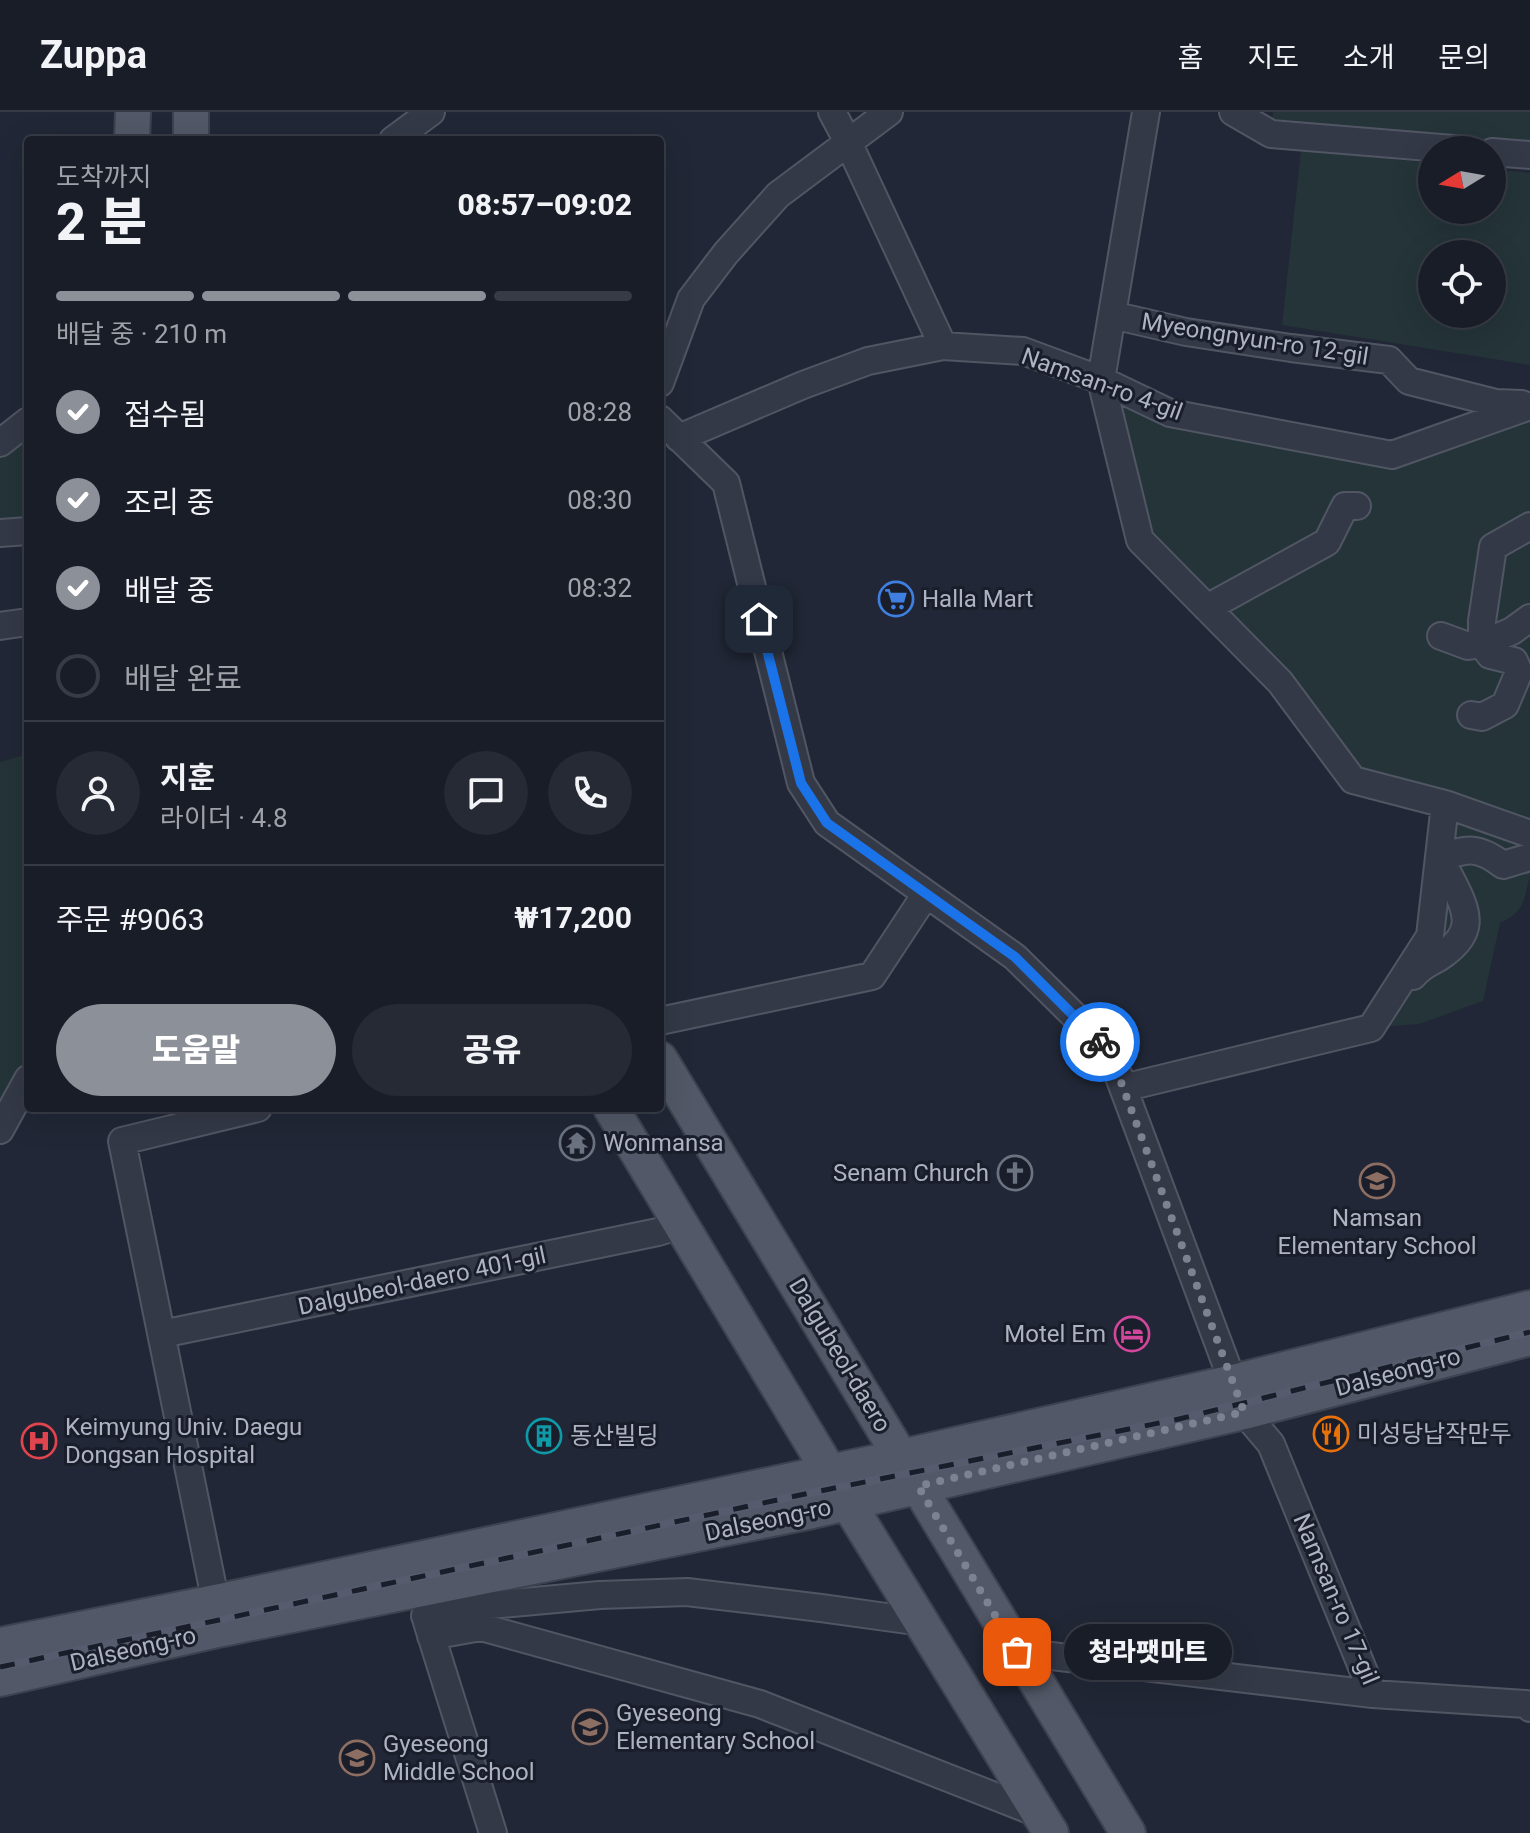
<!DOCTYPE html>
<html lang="ko">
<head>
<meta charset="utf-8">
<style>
  :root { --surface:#191d28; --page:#262a34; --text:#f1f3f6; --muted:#9fa2a8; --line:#373b45; --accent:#8c9099 }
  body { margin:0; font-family:Roboto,"Noto Sans KR",sans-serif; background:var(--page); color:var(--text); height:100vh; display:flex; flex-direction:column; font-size:30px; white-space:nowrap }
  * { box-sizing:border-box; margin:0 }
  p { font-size:26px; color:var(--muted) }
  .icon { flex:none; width:44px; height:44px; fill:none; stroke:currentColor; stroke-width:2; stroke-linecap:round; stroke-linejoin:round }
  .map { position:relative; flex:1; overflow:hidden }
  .drawer { position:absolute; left:24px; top:24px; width:640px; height:976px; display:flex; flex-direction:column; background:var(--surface); border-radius:8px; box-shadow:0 8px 32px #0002,0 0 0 2px var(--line) }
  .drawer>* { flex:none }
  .needle { width:52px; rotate:259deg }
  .tools { position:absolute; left:1418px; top:24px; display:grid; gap:16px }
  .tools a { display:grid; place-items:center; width:88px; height:88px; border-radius:50%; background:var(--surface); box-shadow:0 8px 32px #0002,0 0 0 2px var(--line); font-size:40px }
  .pin { position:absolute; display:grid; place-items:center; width:68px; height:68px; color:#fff; margin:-34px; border-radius:16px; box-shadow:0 4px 12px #0006 }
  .courier { position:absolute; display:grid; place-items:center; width:80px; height:80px; margin:-40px; border:6px solid #1a73e8; border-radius:50%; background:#fff; color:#222; box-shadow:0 2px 10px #0007 }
  .bubble { position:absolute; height:56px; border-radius:28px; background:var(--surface); box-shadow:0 8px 32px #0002,0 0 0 2px var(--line); font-size:26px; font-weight:800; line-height:56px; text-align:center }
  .headline em { font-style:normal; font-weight:800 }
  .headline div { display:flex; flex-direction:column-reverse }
  .headline { display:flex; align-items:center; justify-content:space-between; height:136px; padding:0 32px }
  h1 { font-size:52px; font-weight:800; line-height:60px }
  .bar { display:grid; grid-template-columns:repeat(4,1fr); gap:12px 8px; align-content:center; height:96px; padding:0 32px }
  .bar i { height:10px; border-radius:6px; background:var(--line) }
  .bar .current { background:var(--accent) }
  .bar p { grid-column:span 4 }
  .line { display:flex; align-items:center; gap:20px; padding:0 32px; border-top:2px solid var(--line) }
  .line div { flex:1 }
  .round { display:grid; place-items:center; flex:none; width:84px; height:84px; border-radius:42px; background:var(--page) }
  ol { padding:0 32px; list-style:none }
  li { display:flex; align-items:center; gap:24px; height:88px }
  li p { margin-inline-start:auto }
  li .icon { padding:8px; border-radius:50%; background:var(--accent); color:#fff; stroke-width:4 }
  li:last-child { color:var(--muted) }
  li i { width:44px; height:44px; border:4px solid var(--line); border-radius:50% }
  .button { display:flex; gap:16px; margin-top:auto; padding:16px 32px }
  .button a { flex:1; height:92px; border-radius:48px; background:var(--accent); color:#fff; font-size:32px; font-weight:800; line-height:92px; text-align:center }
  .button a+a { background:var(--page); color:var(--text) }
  header { display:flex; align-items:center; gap:48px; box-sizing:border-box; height:112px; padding:0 40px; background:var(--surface); border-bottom:2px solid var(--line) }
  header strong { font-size:38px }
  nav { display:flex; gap:44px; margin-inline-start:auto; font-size:28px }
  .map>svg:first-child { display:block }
</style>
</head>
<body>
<header>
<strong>Zuppa</strong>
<nav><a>홈</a><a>지도</a><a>소개</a><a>문의</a></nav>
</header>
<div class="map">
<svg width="1530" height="1721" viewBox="0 0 1530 1721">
  <rect width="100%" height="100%" fill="#212736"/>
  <path fill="#243438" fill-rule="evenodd" d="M1273 0H1530V43L1492 38H1465L1271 22Z
    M1301 38 1432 51V98H1492V57L1530 61V253L1282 213ZM1432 142H1492V202H1432Z
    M1101 268 1170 301 1391 343 1530 294V764C1523 789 1525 800 1500 811L1483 889 1419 912 1371 916 1430 824 1444 699 1353 668 1140 428Z
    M28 309V419L0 421V330Z
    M28 642V964L13 994 0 986V650Z"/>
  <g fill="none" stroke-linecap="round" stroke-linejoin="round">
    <g stroke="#515664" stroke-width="30">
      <path id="minor" d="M832 0 848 30 943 234
        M1233 0 1271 22 1465 38
        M393 28 431 0
        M1492 40 1530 43
        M1112 203 1186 220 1291 236 1389 248 1409 269 1496 291 1522 292
        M660 271 691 187 726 141 778 83 889 0
        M660 307 726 371 801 671 827 711 1015 845 1109 938 1244 1300 1271 1332 1373 1582
        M679 326 803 273 868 249 943 234 1023 239 1101 268 1170 301 1392 343 1530 294
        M0 331 28 309
        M1530 414 1493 435 1482 509V532L1512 519 1530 506
        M0 421 28 419
        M1207 496 1327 430 1345 394H1357
        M0 514 28 510
        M1441 524 1468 534 1482 532 1490 543 1514 549 1519 560 1505 593 1482 605 1471 603
        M1445 692 1530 722
        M1413 864C1425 850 1431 852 1444 842 1473 821 1469 803 1455 775 1450 765 1445 755 1439 746 1468 736 1478 734 1503 753L1530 745
        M660 909 872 864 926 782
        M1123 976 1371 916 1430 824 1445 692 1353 668 1280 570 1140 428 1101 268 1146 0
        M0 1018 28 967
        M162 1222 658 1120 681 1113
        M425 1504 469 1495 600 1483 687 1480 821 1496 922 1510
        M219 1506 122 1029 258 996
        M427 1510 493 1721
        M431 1524 481 1515 760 1592 1040 1702
        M1017 1540 1373 1582 1526 1592 1530 1596"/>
    </g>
    <g stroke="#3d4250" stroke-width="38">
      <path id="major" d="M132 28 133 0
        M191 28V0
        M660 947C818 1204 971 1464 1128 1721
        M611 996 848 1391 1051 1721
        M0 1533 216 1490 901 1345 1233 1270 1530 1196
        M0 1567 222 1517 812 1399 1244 1300 1530 1226"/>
    </g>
    <use href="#minor" stroke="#343947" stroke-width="26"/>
    <use href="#major" stroke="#525867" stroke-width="34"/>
    <g stroke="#565c6e" stroke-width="8">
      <path id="rail" d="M0 1555 805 1382 1179 1307 1530 1220"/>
    </g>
    <use href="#rail" stroke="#1a1e2b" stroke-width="5" stroke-dasharray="15" stroke-linecap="butt"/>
  </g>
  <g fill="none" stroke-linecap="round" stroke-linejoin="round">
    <path stroke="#7d8292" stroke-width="8" stroke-dasharray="0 14.4" d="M1017 1540 918 1374 1244 1300 1109 938 1100 930"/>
    <path stroke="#1a73e8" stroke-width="10" d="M759 507 801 671 827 711 1015 845 1100 930"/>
  </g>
  <defs>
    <g id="supermarket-ring" transform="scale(1.8)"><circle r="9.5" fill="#1a1e2b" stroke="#3f7fe0" stroke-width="1.5"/><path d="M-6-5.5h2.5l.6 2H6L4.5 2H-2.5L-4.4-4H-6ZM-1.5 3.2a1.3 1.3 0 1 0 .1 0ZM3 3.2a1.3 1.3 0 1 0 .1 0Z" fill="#3f7fe0"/></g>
    <g id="temple-ring" transform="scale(1.8)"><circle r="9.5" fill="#1a1e2b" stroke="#6b7280" stroke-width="1.5"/><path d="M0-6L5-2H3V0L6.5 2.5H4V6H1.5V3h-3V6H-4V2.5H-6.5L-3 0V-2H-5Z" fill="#6b7280"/></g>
    <g id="church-ring" transform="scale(1.8)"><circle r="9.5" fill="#1a1e2b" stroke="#6b7280" stroke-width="1.5"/><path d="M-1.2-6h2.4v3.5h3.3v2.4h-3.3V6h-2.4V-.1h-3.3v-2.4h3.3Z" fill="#6b7280"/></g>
    <g id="school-ring" transform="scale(1.8)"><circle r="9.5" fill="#1a1e2b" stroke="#8d6e63" stroke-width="1.5"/><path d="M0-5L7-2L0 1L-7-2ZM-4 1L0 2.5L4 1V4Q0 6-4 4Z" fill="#8d6e63"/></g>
    <g id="hotel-ring" transform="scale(1.8)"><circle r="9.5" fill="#1a1e2b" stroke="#d1479c" stroke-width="1.5"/><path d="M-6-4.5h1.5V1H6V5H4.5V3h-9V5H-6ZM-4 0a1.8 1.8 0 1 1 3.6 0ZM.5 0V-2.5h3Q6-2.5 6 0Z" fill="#d1479c"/></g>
    <g id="restaurant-ring" transform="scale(1.8)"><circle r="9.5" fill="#1a1e2b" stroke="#e8710a" stroke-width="1.5"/><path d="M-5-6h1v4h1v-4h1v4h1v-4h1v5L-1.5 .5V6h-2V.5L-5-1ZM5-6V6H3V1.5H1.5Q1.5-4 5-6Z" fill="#e8710a"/></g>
    <g id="building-ring" transform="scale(1.8)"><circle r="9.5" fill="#1a1e2b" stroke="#0f9aa8" stroke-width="1.5"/><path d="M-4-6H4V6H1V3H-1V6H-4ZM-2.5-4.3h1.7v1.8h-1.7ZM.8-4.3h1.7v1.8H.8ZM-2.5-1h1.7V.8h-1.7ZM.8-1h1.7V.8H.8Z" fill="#0f9aa8"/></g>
    <g id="hospital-ring" transform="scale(1.8)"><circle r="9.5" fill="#1a1e2b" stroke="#e0444e" stroke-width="1.5"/><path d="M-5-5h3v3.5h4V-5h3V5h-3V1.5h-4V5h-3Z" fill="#e0444e"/></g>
  </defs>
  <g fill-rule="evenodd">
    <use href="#supermarket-ring" x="896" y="487"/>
    <use href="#temple-ring" x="577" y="1031"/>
    <use href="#church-ring" x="1015" y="1061"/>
    <use href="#school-ring" x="1377" y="1069"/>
    <use href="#hotel-ring" x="1132" y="1222"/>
    <use href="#restaurant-ring" x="1331" y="1322"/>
    <use href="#building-ring" x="544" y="1324"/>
    <use href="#hospital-ring" x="39" y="1329"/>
    <use href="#school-ring" x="590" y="1615"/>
    <use href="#school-ring" x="357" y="1646"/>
  </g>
  <g text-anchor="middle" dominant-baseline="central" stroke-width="6" stroke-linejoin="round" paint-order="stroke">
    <g font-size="24" fill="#aeb3c3" stroke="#1a1e2b">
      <text transform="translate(1255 227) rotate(9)">Myeongnyun-ro 12-gil</text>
      <text transform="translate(1102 272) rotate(20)">Namsan-ro 4-gil</text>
      <text transform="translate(422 1169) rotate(-12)">Dalgubeol-daero 401-gil</text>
      <text transform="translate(840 1243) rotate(59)">Dalgubeol-daero</text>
      <text transform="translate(1398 1260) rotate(-15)">Dalseong-ro</text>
      <text transform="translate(768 1408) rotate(-12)">Dalseong-ro</text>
      <text transform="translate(1336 1487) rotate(67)">Namsan-ro 17-gil</text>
      <text transform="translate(133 1537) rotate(-13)">Dalseong-ro</text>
    </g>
    <g font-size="24" fill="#aeb3c3" stroke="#1a1e2b" text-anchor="start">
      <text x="922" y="487">Halla Mart</text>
      <text x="603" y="1031">Wonmansa</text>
      <text x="989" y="1061" text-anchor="end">Senam Church</text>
      <text x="1377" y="1106" text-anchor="middle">Namsan<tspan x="1377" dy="28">Elementary School</tspan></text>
      <text x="1106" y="1222" text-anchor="end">Motel Em</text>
      <text x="65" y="1315">Keimyung Univ. Daegu<tspan x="65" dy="28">Dongsan Hospital</tspan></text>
      <text x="1357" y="1322">미성당납작만두</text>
      <text x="570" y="1324">동산빌딩</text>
      <text x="616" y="1601">Gyeseong<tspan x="616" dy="28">Elementary School</tspan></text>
      <text x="383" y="1632">Gyeseong<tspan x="383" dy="28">Middle School</tspan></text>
    </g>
  </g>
</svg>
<div class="tools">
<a><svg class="needle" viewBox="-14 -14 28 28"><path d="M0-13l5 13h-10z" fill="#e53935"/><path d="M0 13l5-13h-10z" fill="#9fa2a8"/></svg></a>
<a><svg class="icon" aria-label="locate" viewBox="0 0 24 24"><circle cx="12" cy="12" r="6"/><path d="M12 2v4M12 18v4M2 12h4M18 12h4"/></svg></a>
</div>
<div class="pin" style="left:1017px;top:1540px;background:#ea580c"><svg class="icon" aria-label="bag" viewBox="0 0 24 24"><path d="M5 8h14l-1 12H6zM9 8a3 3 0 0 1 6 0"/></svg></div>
<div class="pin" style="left:759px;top:507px;background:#1f2937"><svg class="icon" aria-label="home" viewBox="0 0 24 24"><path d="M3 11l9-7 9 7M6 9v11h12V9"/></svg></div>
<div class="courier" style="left:1100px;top:930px"><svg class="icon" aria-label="bike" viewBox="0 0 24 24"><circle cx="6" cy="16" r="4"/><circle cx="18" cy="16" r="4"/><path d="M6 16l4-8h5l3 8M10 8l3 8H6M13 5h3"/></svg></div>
<div class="bubble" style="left:1064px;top:1512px;width:168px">청라팻마트</div>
<section class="drawer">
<div class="headline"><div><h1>2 분</h1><p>도착까지</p></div><em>08:57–09:02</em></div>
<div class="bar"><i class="current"></i><i class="current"></i><i class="current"></i><i></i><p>배달 중 · 210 m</p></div>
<ol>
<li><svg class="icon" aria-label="check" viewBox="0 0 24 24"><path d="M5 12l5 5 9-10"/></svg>접수됨<p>08:28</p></li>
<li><svg class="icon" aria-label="check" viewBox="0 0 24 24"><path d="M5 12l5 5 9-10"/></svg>조리 중<p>08:30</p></li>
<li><svg class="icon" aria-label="check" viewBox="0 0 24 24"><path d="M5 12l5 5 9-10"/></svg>배달 중<p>08:32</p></li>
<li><i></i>배달 완료</li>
</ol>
<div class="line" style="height:144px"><a class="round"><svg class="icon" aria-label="person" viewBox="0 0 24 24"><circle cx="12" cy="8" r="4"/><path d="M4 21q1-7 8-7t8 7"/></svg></a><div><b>지훈</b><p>라이더 · 4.8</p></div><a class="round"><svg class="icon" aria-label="chat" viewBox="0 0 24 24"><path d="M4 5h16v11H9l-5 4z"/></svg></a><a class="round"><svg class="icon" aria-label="phone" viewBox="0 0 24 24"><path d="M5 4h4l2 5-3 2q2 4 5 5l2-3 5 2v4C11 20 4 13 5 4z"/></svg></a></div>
<div class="line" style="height:104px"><div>주문 #9063</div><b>₩17,200</b></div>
<div class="button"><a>도움말</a><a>공유</a></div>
</section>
</div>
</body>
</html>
